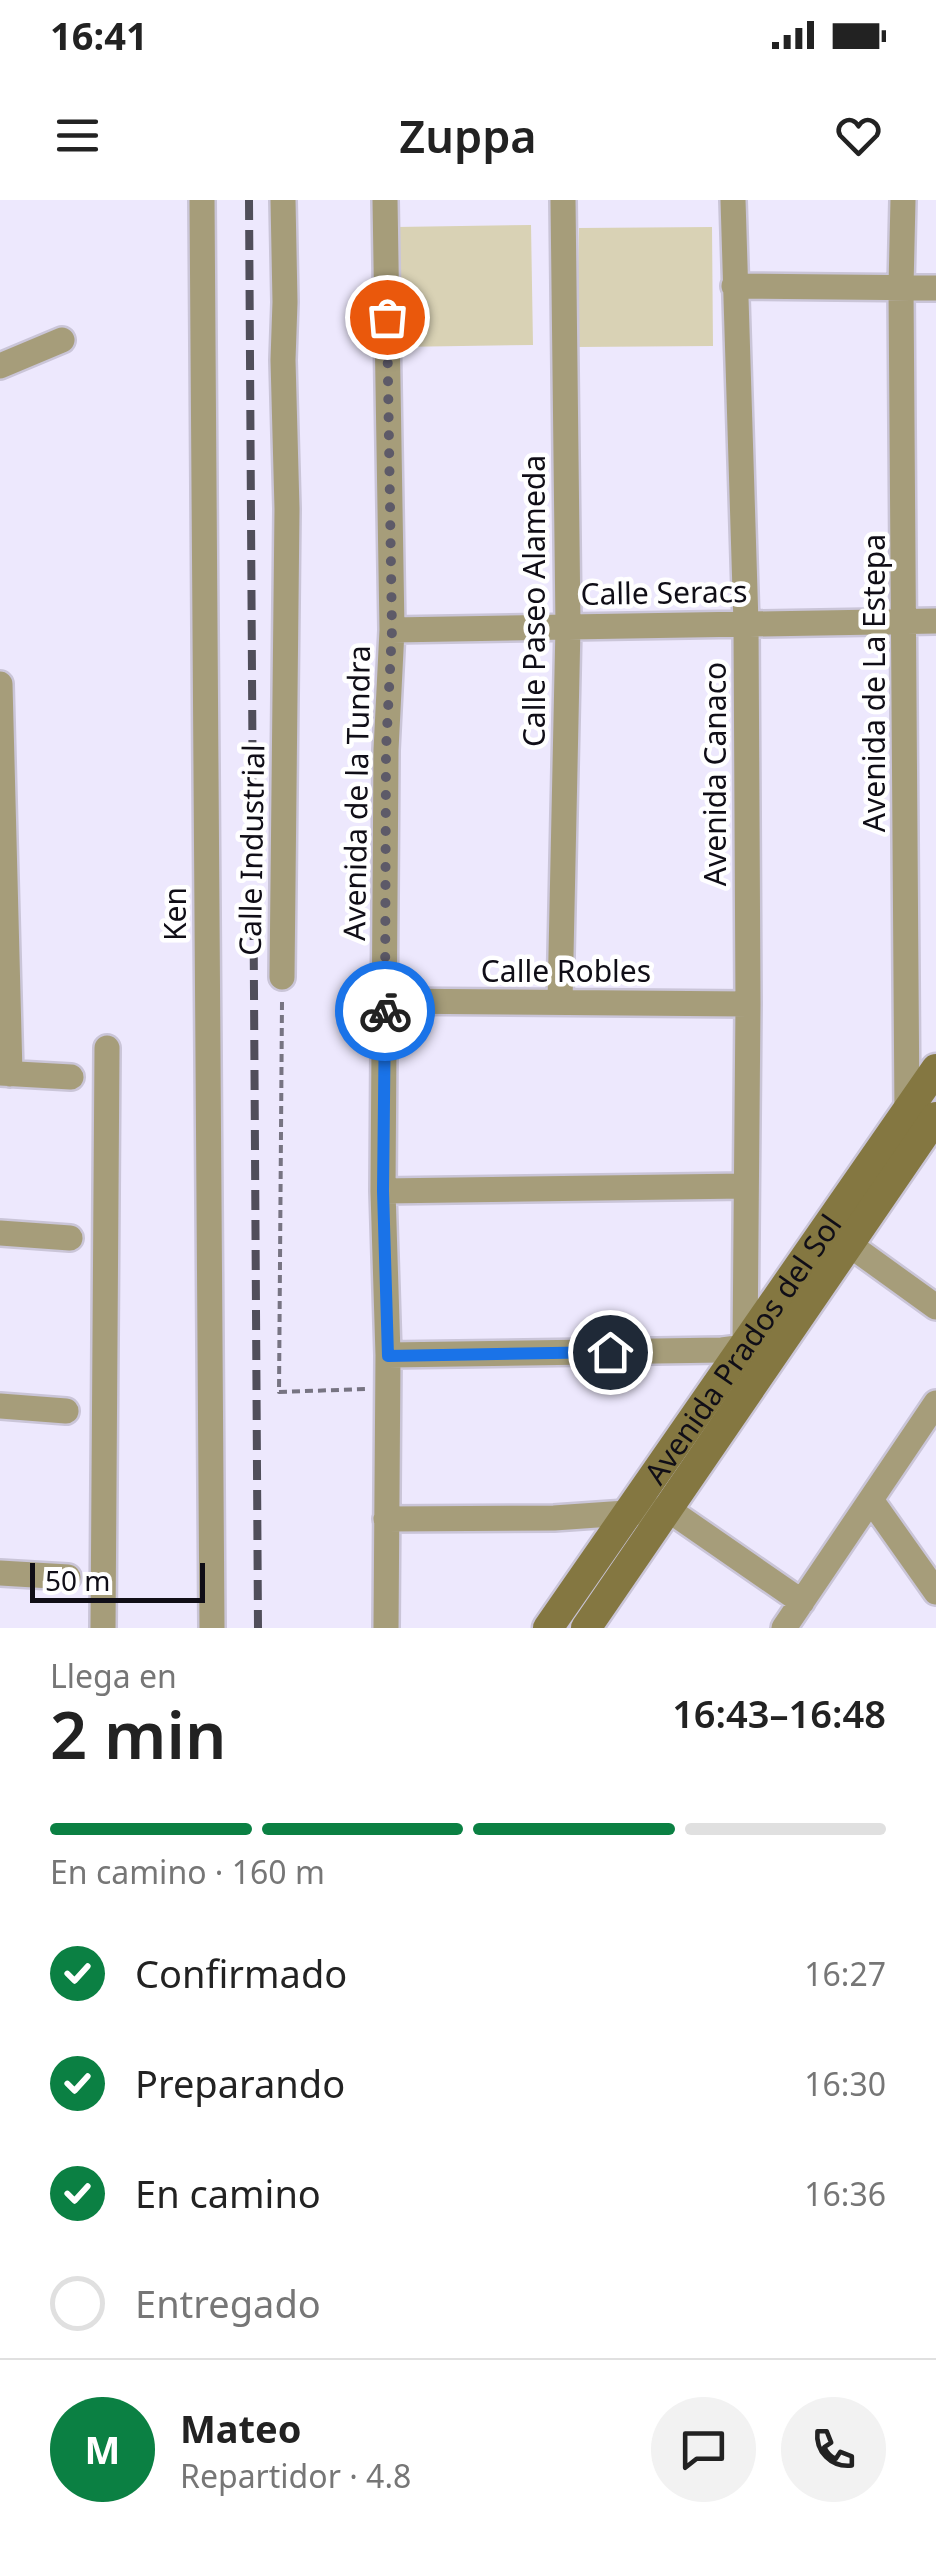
<!DOCTYPE html>
<html lang="es">
<head>
<meta charset="utf-8">
<style>
  :root { --surface:#fff; --page:#f2f2f2; --text:#222; --muted:#767676; --line:#e0e0e0; --accent:#0b8043 }
  body { margin:0; font-family:"Noto Sans",sans-serif; background:var(--page); color:var(--text); height:100vh; display:flex; flex-direction:column; font-size:38px; white-space:nowrap }
  * { box-sizing:border-box; margin:0 }
  p { font-size:32px; color:var(--muted) }
  .icon { flex:none; width:55px; height:55px; fill:none; stroke:currentColor; stroke-width:2; stroke-linecap:round; stroke-linejoin:round }
  .map { position:relative; height:1428px; overflow:hidden }
  .drawer { display:flex; flex-direction:column; background:var(--surface); flex:1 }
  .drawer>* { flex:none }
  .scale { position:absolute; left:30px; bottom:25px; width:175px; box-sizing:border-box; padding-left:10px; border:5px solid #100e17; border-top:0; font-size:28px; line-height:35px; white-space:nowrap; color:#100e17; -webkit-text-stroke:8px #fff; paint-order:stroke }
  .pin { position:absolute; display:grid; place-items:center; width:85px; height:85px; color:#fff; margin:-42px; border:5px solid #fff; border-radius:50%; box-shadow:0 2px 10px #0007 }
  .courier { position:absolute; display:grid; place-items:center; width:100px; height:100px; margin:-50px; border:8px solid #1a73e8; border-radius:50%; background:#fff; color:#222; box-shadow:0 2px 12px #0007 }
  .summary em { font-style:normal; font-weight:600 }
  .summary div { display:flex; flex-direction:column-reverse }
  .summary { display:flex; align-items:center; justify-content:space-between; height:170px; padding:0 50px }
  h1 { font-size:65px; font-weight:600; line-height:75px }
  .bar { display:grid; grid-template-columns:repeat(4,1fr); gap:15px 10px; align-content:center; height:120px; padding:0 50px }
  .bar i { height:12px; border-radius:8px; background:var(--line) }
  .bar .on { background:var(--accent) }
  .bar p { grid-column:span 4 }
  .line { display:flex; align-items:center; gap:25px; padding:0 50px; border-top:2px solid var(--line) }
  .line div { flex:1 }
  .round { display:grid; place-items:center; flex:none; width:105px; height:105px; border-radius:52px; background:var(--page) }
  ol { padding:0 50px; list-style:none }
  li { display:flex; align-items:center; gap:30px; height:110px }
  li p { margin-inline-start:auto }
  li .icon { padding:10px; border-radius:50%; background:var(--accent); color:#fff; stroke-width:4 }
  li:last-child { color:var(--muted) }
  li i { width:55px; height:55px; border:5px solid var(--line); border-radius:50% }
  .status { display:flex; justify-content:space-between; align-items:center; height:70px; padding:0 50px; background:var(--surface); direction:ltr }
  .status svg { height:28px; fill:currentColor }
  header { display:flex; justify-content:space-between; align-items:center; height:130px; padding:0 50px; background:var(--surface); font-size:45px; font-weight:600 }
  .map>svg:first-child { display:block }
</style>
</head>
<body>
<div class="status"><b>16:41</b><svg viewBox="0 0 49 12"><path d="M0 12V9h3v3zM5 12V6h3v6zM10 12V3h3v9zM15 12V0h3v12zM26 1h20v11H26zM47 4h2v5h-2z"/></svg></div>
<header><svg class="icon" aria-label="menu" viewBox="0 0 24 24"><path d="M4 6h16M4 12h16M4 18h16"/></svg>Zuppa<svg class="icon" aria-label="heart" viewBox="0 0 24 24"><path d="M12 20l-8-8c-3-5 5-10 8-4 3-6 11-1 8 4z"/></svg></header>
<div class="map">
<svg width="936" height="1428" viewBox="0 0 936 1428">
  <rect width="100%" height="100%" fill="#ede8fd"/>
  <path fill="#d9d2b5" d="M531 25 533 145 397 147 396 27Z
    M712 27 713 146 576 147 579 28Z"/>
  <g fill="none" stroke-linecap="round" stroke-linejoin="round">
    <g stroke="#cac5d8" stroke-width="30">
      <path id="street" d="M202 0 212 1428
        M385 0 392 430 386 550 383 991 388 1155 386 1428
        M733 0 746 424 748 804 745 1147
        M903 0 901 87 907 915
        M734 86 936 88
        M0 166 62 140
        M392 430 936 421
        M0 484 10 874
        M282 777 287 309 283 160 285 102 283 0
        M385 801 748 804
        M560 802 568 426 563 0
        M0 873 71 877
        M383 991 745 986
        M0 1033 70 1038
        M850 1045 936 1107
        M388 1155 722 1150 745 1147
        M0 1206 66 1211
        M871 1300 936 1392
        M386 1319 554 1318 669 1310 802 1402
        M0 1373 68 1377
        M103 1428 107 848
        M784 1428 936 1203"/>
    </g>
    <g stroke="#cac5d8" stroke-width="35">
      <g id="secondary">
        <path id="s1" d="M548 1428 936 869"/>
        <path d="M586 1428 936 917"/>
      </g>
    </g>
    <path stroke="#777482" stroke-width="4" stroke-dasharray="8 5" stroke-linecap="butt" d="M282 802 279 1192 365 1189"/>
    <use href="#street" stroke="#a69d7a" stroke-width="25"/>
    <use href="#secondary" stroke="#847741" stroke-width="30"/>
    <path stroke="#504e5a" stroke-width="8" stroke-dasharray="20 10" stroke-linecap="butt" d="M249 0 258 1428"/>
  </g>
  <g fill="none" stroke-linecap="round" stroke-linejoin="round">
    <path stroke="#5d5a68" stroke-width="10" stroke-dasharray="0 18" d="M385 811 386 550 392 430 387 117"/>
    <path stroke="#1a73e8" stroke-width="12" d="M385 811 383 991 388 1156 610 1152"/>
  </g>
  <g text-anchor="middle" dominant-baseline="central" stroke-width="9" stroke-linejoin="round" paint-order="stroke">
    <g font-size="30" fill="#100e17" stroke="#fff">
      <text transform="translate(664 392) rotate(-1)">Calle Seracs</text>
      <text transform="translate(533 401) rotate(-90)">Calle Paseo Alameda</text>
      <text transform="translate(873 483) rotate(-90)">Avenida de La Estepa</text>
      <text transform="translate(714 574) rotate(-90)">Avenida Canaco</text>
      <text transform="translate(356 593) rotate(-89)">Avenida de la Tundra</text>
      <text transform="translate(251 650) rotate(-89)">Calle Industrial</text>
      <text transform="translate(174 714) rotate(-90)">Ken</text>
      <text x="566" y="770">Calle Robles</text>
      <text stroke="none"><textPath href="#s1" startOffset="340">Avenida Prados del Sol</textPath></text>
    </g>
  </g>
</svg>
<div class="scale">50 m</div>
<div class="pin" style="left:387px;top:117px;background:#ea580c"><svg class="icon" aria-label="bag" viewBox="0 0 24 24"><path d="M5 8h14l-1 12H6zM9 8a3 3 0 0 1 6 0"/></svg></div>
<div class="pin" style="left:610px;top:1152px;background:#1f2937"><svg class="icon" aria-label="home" viewBox="0 0 24 24"><path d="M3 11l9-7 9 7M6 9v11h12V9"/></svg></div>
<div class="courier" style="left:385px;top:811px"><svg class="icon" aria-label="bike" viewBox="0 0 24 24"><circle cx="6" cy="16" r="4"/><circle cx="18" cy="16" r="4"/><path d="M6 16l4-8h5l3 8M10 8l3 8H6M13 5h3"/></svg></div>
</div>
<section class="drawer">
<div class="summary"><div><h1>2 min</h1><p>Llega en</p></div><em>16:43–16:48</em></div>
<div class="bar"><i class="on"></i><i class="on"></i><i class="on"></i><i></i><p>En camino · 160 m</p></div>
<ol>
<li><svg class="icon" aria-label="check" viewBox="0 0 24 24"><path d="M5 12l5 5 9-10"/></svg>Confirmado<p>16:27</p></li>
<li><svg class="icon" aria-label="check" viewBox="0 0 24 24"><path d="M5 12l5 5 9-10"/></svg>Preparando<p>16:30</p></li>
<li><svg class="icon" aria-label="check" viewBox="0 0 24 24"><path d="M5 12l5 5 9-10"/></svg>En camino<p>16:36</p></li>
<li><i></i>Entregado</li>
</ol>
<div class="line" style="height:180px"><b class="round" style="background:var(--accent);color:#fff">M</b><div><b>Mateo</b><p>Repartidor · 4.8</p></div><a class="round"><svg class="icon" aria-label="chat" viewBox="0 0 24 24"><path d="M4 5h16v11H9l-5 4z"/></svg></a><a class="round"><svg class="icon" aria-label="phone" viewBox="0 0 24 24"><path d="M5 4h4l2 5-3 2q2 4 5 5l2-3 5 2v4C11 20 4 13 5 4z"/></svg></a></div>
</section>
</body>
</html>
